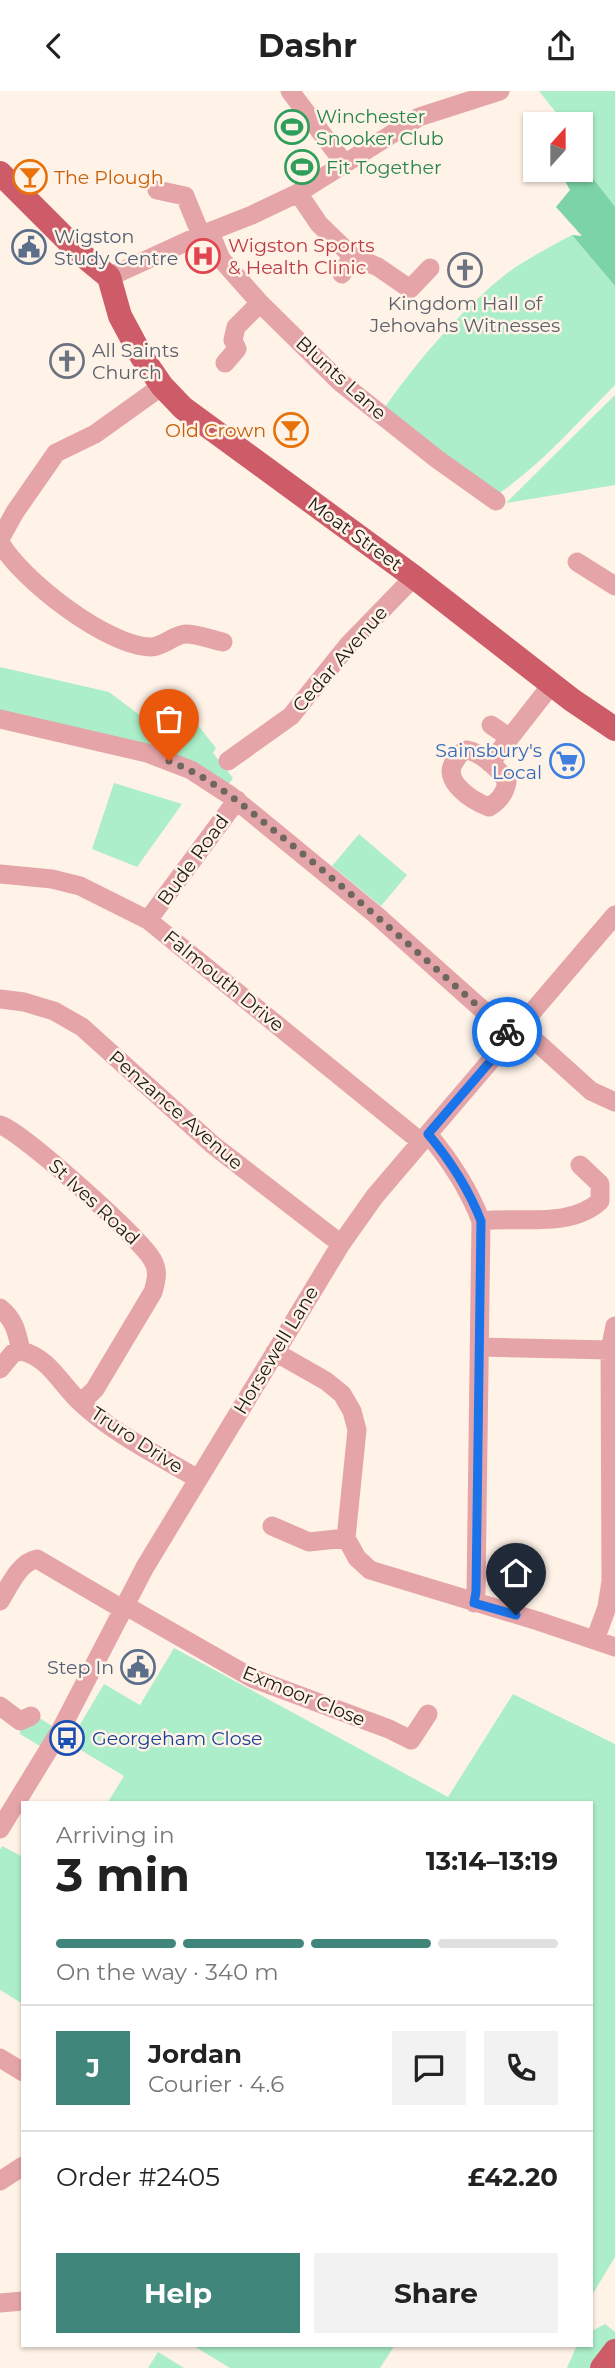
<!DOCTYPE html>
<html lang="en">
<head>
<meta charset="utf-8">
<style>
  :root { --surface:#fff; --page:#f2f2f2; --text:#222; --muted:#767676; --line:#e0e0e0; --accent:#41867a }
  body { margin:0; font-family:Montserrat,sans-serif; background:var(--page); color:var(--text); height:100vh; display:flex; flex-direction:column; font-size:26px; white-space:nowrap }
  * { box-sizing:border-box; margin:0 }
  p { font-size:23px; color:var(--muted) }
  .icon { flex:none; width:38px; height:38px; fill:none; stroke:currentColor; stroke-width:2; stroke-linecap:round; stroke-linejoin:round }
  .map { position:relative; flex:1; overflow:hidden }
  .drawer { position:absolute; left:21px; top:1710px; width:572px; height:546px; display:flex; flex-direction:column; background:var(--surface); border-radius:0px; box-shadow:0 2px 5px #0004 }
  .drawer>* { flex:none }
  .needle { width:46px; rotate:21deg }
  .buttons { position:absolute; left:523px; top:21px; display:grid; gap:14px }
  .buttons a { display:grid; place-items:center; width:70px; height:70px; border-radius:0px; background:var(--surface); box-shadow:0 2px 5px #0004; font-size:35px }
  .pin { position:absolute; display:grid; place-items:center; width:60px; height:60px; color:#fff; margin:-72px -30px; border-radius:50% 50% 50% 0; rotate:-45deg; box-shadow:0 0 7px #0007 }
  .pin .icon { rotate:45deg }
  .courier { position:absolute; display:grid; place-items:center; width:70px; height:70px; margin:-35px; border:5px solid #1a73e8; border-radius:50%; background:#fff; color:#222; box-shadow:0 2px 9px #0007 }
  .summary em { font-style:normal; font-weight:700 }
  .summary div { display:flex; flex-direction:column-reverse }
  .summary { display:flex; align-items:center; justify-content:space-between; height:119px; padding:0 35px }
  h1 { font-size:46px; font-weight:700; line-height:52px }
  .bar { display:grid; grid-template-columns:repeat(4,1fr); gap:10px 7px; align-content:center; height:84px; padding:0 35px }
  .bar i { height:9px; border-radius:5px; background:var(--line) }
  .bar .active { background:var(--accent) }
  .bar p { grid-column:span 4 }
  .line { display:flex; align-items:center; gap:18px; padding:0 35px; border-top:2px solid var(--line) }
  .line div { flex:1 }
  .round { display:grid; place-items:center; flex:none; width:74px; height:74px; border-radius:0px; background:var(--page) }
  .button { display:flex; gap:14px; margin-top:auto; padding:14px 35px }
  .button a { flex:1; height:80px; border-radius:0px; background:var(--accent); color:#fff; font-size:28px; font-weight:700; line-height:80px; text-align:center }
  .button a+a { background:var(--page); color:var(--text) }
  header { display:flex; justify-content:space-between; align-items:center; height:91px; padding:0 35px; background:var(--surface); font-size:32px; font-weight:700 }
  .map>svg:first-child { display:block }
</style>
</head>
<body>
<header><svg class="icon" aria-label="back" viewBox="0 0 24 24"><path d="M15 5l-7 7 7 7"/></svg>Dashr<svg class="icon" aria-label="share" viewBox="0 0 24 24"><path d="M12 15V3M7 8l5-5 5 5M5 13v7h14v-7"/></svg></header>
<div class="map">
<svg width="615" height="2277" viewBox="0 0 615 2277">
  <rect width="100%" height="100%" fill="#fff2e7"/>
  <path fill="#abeec9" d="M539 0H615V140L581 79V33H565Z
    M572 144 615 195V294C576 333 540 375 494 406L385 316C419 268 460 220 506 183 526 168 550 156 572 144Z
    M615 304V394L506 412Z
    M0 576 109 601 181 655 197 633 216 657 213 662 233 687 224 700 191 679 0 628Z
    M114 692 182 713 137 776 92 758Z
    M359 743 407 784 381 815 332 775Z
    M174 1557 448 1706 513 1603 615 1653V2166L592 2204V1712L108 1711 124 1685 69 1652 104 1593 140 1614Z
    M31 1625 41 1628 60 1640 48 1660 20 1643V1630Z
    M2 1755 23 1766V1913L0 1899V1759Z
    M605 2233 615 2241V2260L602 2277H567L577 2254H592V2240Z
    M192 2254H395L380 2277H230Z
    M158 2261 184 2277H148Z"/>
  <path fill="#7cd3a5" d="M581 72 615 116V195L572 144 582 145 556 116 570 99 562 85 568 79H581Z"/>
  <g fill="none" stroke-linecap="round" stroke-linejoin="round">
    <path stroke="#e5a5a8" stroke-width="19" d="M290 0 344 72
      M157 99 185 105 201 144
      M298 102 319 133 352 165 378 176 410 198 430 177
      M210 141 221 168 260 212 340 291 437 368 496 410
      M342 183 352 165
      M109 186 201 144 252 124 298 102 419 26 500 0
      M225 272 237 258 233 249 236 236 260 212
      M0 448 15 421 56 362 95 343 162 295
      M0 451C20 488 108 556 151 556 164 556 174 543 186 543 198 543 212 549 223 551
      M577 471 615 495
      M0 628 147 662 191 679 231 705 375 823 512 945
      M491 634 510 647
      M467 659C482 662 499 678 507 691 505 703 499 710 489 716 472 710 440 689 455 670 459 664 460 661 467 659Z
      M228 670 291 625 349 553 414 486
      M490 672 552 593
      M0 783 52 788 80 795 148 829 421 1051
      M148 829 237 709
      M0 908 24 911 54 920 82 936 213 1054 341 1153
      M520 936 591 1000 615 1011
      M0 1034C20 1039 144 1150 153 1170 159 1181 156 1190 153 1201L95 1298 81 1312
      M428 1043C449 1068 469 1099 481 1130L476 1501 474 1512
      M481 1130C518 1125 570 1138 600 1110V1093L580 1074
      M0 1217C15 1229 17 1242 21 1260 49 1266 61 1294 81 1312 114 1343 159 1365 198 1388
      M480 1256 610 1259
      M275 1261 326 1290 342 1303 352 1320 357 1339 346 1447 357 1467 370 1479 538 1530 615 1556
      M0 1278 13 1262 21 1260
      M272 1435 309 1451 346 1447
      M0 1510C9 1496 19 1471 37 1468L124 1519
      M126 1515 252 1587 389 1638 411 1649 428 1623
      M595 1549 607 1516 611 1490 610 1259 615 1235
      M0 1615 20 1630 31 1625
      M0 1738 60 1640 145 1476 341 1153 375 1105 615 824
      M0 1967 23 1981
      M0 2090 23 2075
      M0 2212 23 2210"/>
    <path stroke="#cd5c68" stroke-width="24" d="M0 82 81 163 109 186 120 225 142 266 162 295 183 317 414 486 572 609 615 638
      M602 2277 615 2260"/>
  </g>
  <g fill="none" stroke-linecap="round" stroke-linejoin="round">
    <path stroke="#6e6760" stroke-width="7" stroke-dasharray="0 12.6" d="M169 670C216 688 253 723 292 754 366 814 436 878 507 941"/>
    <path stroke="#1a73e8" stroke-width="9" d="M507 941 512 945 428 1043C449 1068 469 1099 481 1130L476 1501 474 1512 516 1524"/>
  </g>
  <defs>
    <g id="stadium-ring" transform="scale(1.75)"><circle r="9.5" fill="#fff2e7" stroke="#2e9e5b" stroke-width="1.5"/><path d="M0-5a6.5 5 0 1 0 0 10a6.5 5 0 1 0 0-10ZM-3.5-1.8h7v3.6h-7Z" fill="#2e9e5b"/></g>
    <g id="bar-ring" transform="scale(1.75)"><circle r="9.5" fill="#fff2e7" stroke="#e8710a" stroke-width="1.5"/><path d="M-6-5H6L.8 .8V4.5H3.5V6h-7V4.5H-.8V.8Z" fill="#e8710a"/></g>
    <g id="civic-ring" transform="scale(1.75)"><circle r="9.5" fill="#fff2e7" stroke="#5c6f8a" stroke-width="1.5"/><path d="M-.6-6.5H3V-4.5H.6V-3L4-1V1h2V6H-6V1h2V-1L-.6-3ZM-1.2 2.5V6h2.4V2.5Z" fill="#5c6f8a"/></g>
    <g id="hospital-ring" transform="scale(1.75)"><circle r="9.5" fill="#fff2e7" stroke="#e0444e" stroke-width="1.5"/><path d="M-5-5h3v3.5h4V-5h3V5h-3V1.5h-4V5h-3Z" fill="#e0444e"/></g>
    <g id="church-ring" transform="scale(1.75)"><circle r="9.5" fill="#fff2e7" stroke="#6b7280" stroke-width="1.5"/><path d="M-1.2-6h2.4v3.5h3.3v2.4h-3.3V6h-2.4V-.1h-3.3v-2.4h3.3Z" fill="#6b7280"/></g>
    <g id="supermarket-ring" transform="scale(1.75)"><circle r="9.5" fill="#fff2e7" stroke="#3f7fe0" stroke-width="1.5"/><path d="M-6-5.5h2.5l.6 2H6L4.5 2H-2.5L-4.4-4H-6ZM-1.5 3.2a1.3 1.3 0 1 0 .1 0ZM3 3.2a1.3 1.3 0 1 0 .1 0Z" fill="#3f7fe0"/></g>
    <g id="bus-ring" transform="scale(1.75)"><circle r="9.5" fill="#fff2e7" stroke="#1a4fb4" stroke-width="1.5"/><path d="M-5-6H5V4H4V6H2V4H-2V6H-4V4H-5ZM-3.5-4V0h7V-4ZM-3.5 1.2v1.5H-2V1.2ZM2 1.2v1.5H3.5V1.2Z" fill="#1a4fb4"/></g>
  </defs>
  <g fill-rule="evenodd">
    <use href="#stadium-ring" x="292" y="36"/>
    <use href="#stadium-ring" x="302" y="76"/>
    <use href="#bar-ring" x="30" y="86"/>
    <use href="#civic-ring" x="29" y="156"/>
    <use href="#hospital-ring" x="203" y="165"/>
    <use href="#church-ring" x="465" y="179"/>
    <use href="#church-ring" x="67" y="270"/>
    <use href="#bar-ring" x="291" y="339"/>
    <use href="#supermarket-ring" x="567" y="670"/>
    <use href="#civic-ring" x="138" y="1576"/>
    <use href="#bus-ring" x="67" y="1647"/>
  </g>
  <g text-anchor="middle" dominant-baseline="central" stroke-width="5" stroke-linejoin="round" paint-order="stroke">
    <g font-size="19" fill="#27864d" stroke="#fff2e7" text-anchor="start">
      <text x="316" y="25">Winchester<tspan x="316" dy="22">Snooker Club</tspan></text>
      <text x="326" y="76">Fit Together</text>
    </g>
    <g font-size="19" fill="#c56008" stroke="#fff2e7" text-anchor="start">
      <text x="54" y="86">The Plough</text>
      <text x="266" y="339" text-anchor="end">Old Crown</text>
    </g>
    <g font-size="19" fill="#4e5e75" stroke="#fff2e7" text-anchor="start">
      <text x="54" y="145">Wigston<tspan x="54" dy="22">Study Centre</tspan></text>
      <text x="114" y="1576" text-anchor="end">Step In</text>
    </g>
    <g font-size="19" fill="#be3a42" stroke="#fff2e7" text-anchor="start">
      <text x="228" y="154">Wigston Sports<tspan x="228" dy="22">&amp; Health Clinic</tspan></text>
    </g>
    <g font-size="19" fill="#5b616d" stroke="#fff2e7">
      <text x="465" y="212">Kingdom Hall of<tspan x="465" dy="22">Jehovahs Witnesses</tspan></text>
      <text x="92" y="259" text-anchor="start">All Saints<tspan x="92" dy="22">Church</tspan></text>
    </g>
    <g font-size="19" fill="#201c18" stroke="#fff2e7">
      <text transform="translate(341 287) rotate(42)">Blunts Lane</text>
      <text transform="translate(355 443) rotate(36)">Moat Street</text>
      <text transform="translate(340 568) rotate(-49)">Cedar Avenue</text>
      <text transform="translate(193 769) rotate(-54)">Bude Road</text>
      <text transform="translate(224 890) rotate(39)">Falmouth Drive</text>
      <text transform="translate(176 1019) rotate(41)">Penzance Avenue</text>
      <text transform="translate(94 1111) rotate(43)">St Ives Road</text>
      <text transform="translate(276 1259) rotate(-59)">Horsewell Lane</text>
      <text transform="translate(137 1349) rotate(33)">Truro Drive</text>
      <text transform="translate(304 1605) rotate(22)">Exmoor Close</text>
    </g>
    <g font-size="19" fill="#366cbe" stroke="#fff2e7" text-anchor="end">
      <text x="542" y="659">Sainsbury's<tspan x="542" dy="22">Local</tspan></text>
    </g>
    <g font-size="19" fill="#164399" stroke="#fff2e7" text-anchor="start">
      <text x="92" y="1647">Georgeham Close</text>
    </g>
  </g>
</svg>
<div class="buttons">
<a><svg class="needle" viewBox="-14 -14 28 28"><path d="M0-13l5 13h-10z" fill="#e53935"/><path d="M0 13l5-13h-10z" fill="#767676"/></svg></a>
</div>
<div class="pin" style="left:169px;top:670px;background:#ea580c"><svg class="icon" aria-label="bag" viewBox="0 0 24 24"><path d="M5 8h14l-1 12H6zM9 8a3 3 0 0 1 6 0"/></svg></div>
<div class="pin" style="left:516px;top:1524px;background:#1f2937"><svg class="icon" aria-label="home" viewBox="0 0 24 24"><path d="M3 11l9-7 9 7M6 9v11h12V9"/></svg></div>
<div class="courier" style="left:507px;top:941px"><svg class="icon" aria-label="bike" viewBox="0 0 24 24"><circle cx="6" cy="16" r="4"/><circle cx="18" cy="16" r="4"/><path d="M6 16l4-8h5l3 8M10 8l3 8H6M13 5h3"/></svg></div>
<section class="drawer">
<div class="summary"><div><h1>3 min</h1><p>Arriving in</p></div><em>13:14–13:19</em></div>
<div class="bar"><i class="active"></i><i class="active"></i><i class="active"></i><i></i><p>On the way · 340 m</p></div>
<div class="line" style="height:126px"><b class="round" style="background:var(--accent);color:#fff">J</b><div><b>Jordan</b><p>Courier · 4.6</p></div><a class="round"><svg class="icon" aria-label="chat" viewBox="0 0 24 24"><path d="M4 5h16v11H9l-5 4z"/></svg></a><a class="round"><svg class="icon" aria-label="phone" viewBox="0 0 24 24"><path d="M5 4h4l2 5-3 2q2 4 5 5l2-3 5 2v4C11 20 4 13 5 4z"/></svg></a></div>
<div class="line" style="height:91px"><div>Order #2405</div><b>£42.20</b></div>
<div class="button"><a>Help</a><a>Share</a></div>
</section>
</div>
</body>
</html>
